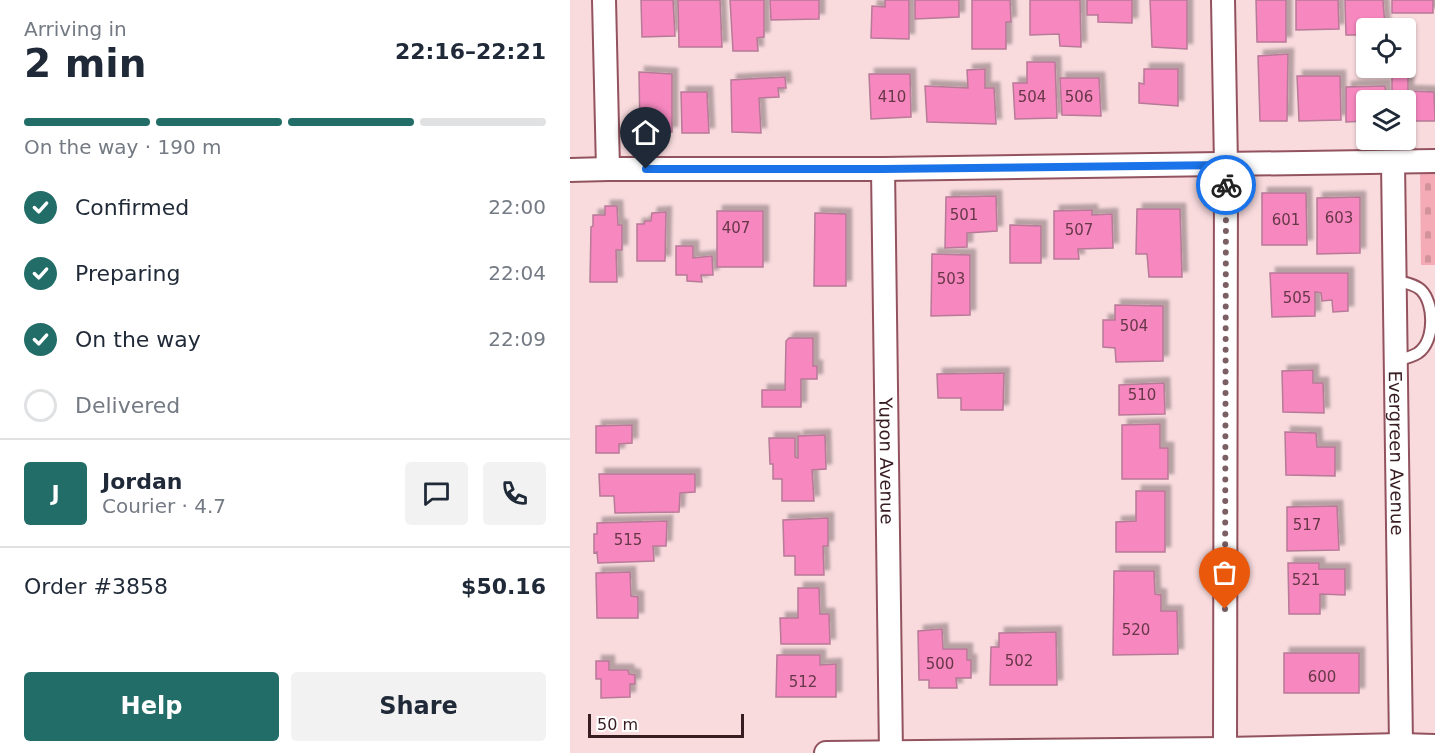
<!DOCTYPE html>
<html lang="en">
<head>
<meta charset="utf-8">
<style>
  :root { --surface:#fff; --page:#f2f2f3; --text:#1f2937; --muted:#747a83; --line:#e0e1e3; --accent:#226d68 }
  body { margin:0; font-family:"DejaVu Sans",sans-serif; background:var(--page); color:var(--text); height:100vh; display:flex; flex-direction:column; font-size:22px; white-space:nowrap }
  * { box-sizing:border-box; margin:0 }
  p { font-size:20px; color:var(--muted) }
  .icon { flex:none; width:33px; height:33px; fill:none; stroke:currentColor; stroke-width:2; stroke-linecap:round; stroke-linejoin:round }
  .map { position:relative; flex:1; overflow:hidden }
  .side { display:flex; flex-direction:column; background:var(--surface); width:570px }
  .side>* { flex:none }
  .controls { position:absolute; left:786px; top:18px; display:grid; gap:12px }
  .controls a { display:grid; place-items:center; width:60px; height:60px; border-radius:6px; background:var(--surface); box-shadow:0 2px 4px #0004; font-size:30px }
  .scale { position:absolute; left:18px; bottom:15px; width:156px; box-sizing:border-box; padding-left:6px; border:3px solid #371c21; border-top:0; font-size:16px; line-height:21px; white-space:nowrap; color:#371c21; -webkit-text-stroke:4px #fff; paint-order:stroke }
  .pin { position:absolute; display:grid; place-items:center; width:51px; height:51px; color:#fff; margin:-62px -26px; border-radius:50% 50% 50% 0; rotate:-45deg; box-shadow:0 0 6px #0007 }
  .pin .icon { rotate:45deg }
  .courier { position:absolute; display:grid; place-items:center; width:60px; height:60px; margin:-30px; border:4px solid #1a73e8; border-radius:50%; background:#fff; color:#222; box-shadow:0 2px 8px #0007 }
  .overview em { font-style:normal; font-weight:700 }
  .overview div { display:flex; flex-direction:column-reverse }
  .overview { display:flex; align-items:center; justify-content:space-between; height:102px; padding:0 24px }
  h1 { font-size:39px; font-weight:700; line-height:45px }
  .bar { display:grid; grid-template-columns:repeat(4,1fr); gap:9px 6px; align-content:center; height:72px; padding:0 24px }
  .bar i { height:8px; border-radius:4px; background:var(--line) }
  .bar .active { background:var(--accent) }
  .bar p { grid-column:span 4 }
  .line { display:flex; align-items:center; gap:15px; padding:0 24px; border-top:2px solid var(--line) }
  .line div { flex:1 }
  .round { display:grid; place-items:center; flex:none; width:63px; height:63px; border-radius:6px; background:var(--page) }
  ol { padding:0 24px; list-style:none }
  li { display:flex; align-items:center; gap:18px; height:66px }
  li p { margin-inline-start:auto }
  li .icon { padding:6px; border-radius:50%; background:var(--accent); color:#fff; stroke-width:4 }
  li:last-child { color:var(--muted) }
  li i { width:33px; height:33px; border:3px solid var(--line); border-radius:50% }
  .action { display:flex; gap:12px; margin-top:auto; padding:12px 24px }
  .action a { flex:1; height:69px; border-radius:6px; background:var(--accent); color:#fff; font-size:24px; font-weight:700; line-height:69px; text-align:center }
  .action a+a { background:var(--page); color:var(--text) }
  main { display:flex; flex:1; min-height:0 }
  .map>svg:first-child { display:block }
</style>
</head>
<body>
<main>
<section class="side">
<div class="overview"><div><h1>2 min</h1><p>Arriving in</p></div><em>22:16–22:21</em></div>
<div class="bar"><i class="active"></i><i class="active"></i><i class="active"></i><i></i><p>On the way · 190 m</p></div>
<ol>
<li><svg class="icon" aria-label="check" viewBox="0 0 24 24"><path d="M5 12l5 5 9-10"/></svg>Confirmed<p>22:00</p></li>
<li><svg class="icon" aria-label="check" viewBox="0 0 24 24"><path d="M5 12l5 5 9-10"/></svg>Preparing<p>22:04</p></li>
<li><svg class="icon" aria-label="check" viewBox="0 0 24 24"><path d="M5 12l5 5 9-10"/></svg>On the way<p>22:09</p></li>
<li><i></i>Delivered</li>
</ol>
<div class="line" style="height:108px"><b class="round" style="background:var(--accent);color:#fff">J</b><div><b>Jordan</b><p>Courier · 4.7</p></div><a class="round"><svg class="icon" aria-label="chat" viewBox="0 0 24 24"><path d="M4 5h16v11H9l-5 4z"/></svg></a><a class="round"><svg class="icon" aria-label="phone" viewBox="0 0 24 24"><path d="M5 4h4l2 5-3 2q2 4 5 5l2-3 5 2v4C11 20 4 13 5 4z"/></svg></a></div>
<div class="line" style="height:78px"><div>Order #3858</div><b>$50.16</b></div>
<div class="action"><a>Help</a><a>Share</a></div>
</section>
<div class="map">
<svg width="865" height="753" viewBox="0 0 865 753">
  <defs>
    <pattern id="cemetery-stones" width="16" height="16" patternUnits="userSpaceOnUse" patternTransform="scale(1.5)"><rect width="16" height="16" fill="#f4abb5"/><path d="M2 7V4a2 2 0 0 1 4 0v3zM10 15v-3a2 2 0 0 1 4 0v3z" fill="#d2939b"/></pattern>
    <filter id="shadow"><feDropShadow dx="5.5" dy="-5.5" stdDeviation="1.5" flood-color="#0004"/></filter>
  </defs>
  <rect width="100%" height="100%" fill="#f9dbde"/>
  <path fill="url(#cemetery-stones)" d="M850 173H865V265H851Z"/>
  <path fill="#f687bf" stroke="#b77a97" stroke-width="1.5" filter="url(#shadow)" d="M71 0H103L105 36 72 37Z
    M108 0H150L152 47H109Z
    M160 0H194V37L187 38 188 51H163Z
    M200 0H249V19L201 20Z
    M315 0H339V39L301 38 302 6 315 7Z
    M345 0H389V17L345 19Z
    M402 0H440L441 22H436V49H402Z
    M460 0H510L511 47 490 46 489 34 460 35Z
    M517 0H562V23L528 22V15H517Z
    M580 0H617V49L582 47Z
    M686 0H716V42H687Z
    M726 0H768L769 29 726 30Z
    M775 0H813L815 28H796V35H776Z
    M822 0H863V13H822Z
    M718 54 717 121H690L688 56Z
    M457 62H485L487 118 445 119 443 83H457Z
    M415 69V88H424L426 124 357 122 355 86 398 88 397 70Z
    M574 69H608V106L569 103V83L574 84Z
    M69 72 102 74V132H70Z
    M299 74H340L341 117 301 119Z
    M727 76H770L771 120 729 121Z
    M215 77 216 88H208L209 97 189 98 191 133 162 132 161 80Z
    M822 77H838V91L864 92 865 121H836V100H822Z
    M490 78H529L531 116 492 115Z
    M815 86 816 100H796V121L776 122V87Z
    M111 92H137L139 133H112Z
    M692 193H736L737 245H692Z
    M426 196 427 231 397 233V247L375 248 376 197Z
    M790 197V253L747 254V198Z
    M35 206H47L48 225H52V250H46L47 282H20L21 227 23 226V215H35Z
    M567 209H610L612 277H579L577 254H566Z
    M522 210V215L542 214 543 248 508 249 509 259H484V211Z
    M147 211H193V267H147Z
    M96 212 95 261H67V224H74L75 221H81L82 213Z
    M245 213 276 214V286H244Z
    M440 225 471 226V263H440Z
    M106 246H123V258L142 256 143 275H131L132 282 117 281V275H106Z
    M362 254 400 255V315L361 316Z
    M700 273H778V311L763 312 762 300 752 301 751 293 745 292V316L702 317Z
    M545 305 593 306V361L546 362 545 348 533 347V320H545Z
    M219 338H243V366H247V379H231V407H192V390H215L216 341Z
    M743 370V383H753L754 413 713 412 712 371Z
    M434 373 433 410H391V398H368L367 374Z
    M594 383 595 414 549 415V385Z
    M590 424V448H598V479H552V425Z
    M62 425V443L49 444V453H26V426Z
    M715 432 746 433 747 447H765V476L716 475Z
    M255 435 256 469 242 470 244 501H212V479H203V464H200L199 438H225V457L228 458V436Z
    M29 474H125V492L110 493 109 512 45 513 44 496H30Z
    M566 491H595V552H546V522L566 521Z
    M767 506 769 550 717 551V507Z
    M258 518V546H253L254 575H225V556H214L213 520Z
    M97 521 96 546H83L84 561 28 563 27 552 24 553V534H27V523Z
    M718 563H749V569H775V595L750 594V614H719Z
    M544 571H584L585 594 591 595V611H607L608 654 543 655Z
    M60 572 61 596 68 597V618H27L26 573Z
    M228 588H249L250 614H259L260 644H211L210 618H228Z
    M372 629 373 649H397V660H401V678H386L387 688H359V680H349L348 631Z
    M486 632 487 685H420L421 647H429V633Z
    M714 653H789V693H714Z
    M207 655H250V665L266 664V697H206Z
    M26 661H39V670H58L59 674 65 675V684H60V697L31 698V679H26Z"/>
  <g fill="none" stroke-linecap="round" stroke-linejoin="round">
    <g stroke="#92535e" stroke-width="14">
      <path id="lane" d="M824 280C832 282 845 284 851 290 865 304 865 341 848 353 842 357 833 359 825 361"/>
    </g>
    <g stroke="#92535e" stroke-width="26">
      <g id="street">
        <path d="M34 0 38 169"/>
        <path d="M653 0 656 165 655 753"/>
        <path id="s1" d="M823 162 831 745"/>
        <path id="s2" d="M313 169 321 753"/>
        <path d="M0 170 38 169H313L865 161"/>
        <path d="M256 753 655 749 831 745 865 746"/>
      </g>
    </g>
    <use href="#lane" stroke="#fff" stroke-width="10"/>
    <use href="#street" stroke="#fff" stroke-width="22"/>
  </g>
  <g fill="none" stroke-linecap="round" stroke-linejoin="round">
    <path stroke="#7b5f63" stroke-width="6" stroke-dasharray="0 10.8" d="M655 609 656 185"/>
    <path stroke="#1a73e8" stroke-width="8" d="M76 169H313L656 165V185"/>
  </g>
  <g text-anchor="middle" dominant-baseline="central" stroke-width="5" stroke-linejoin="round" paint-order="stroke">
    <g font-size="15" fill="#673748">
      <text x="322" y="97">410</text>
      <text x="462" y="97">504</text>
      <text x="509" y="97">506</text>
      <text x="394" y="215">501</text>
      <text x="769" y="218">603</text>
      <text x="716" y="220">601</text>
      <text x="166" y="228">407</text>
      <text x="509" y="230">507</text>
      <text x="381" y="279">503</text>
      <text x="727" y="298">505</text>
      <text x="564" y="326">504</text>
      <text x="572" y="395">510</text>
      <text x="737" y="525">517</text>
      <text x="58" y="540">515</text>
      <text x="736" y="580">521</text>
      <text x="566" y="630">520</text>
      <text x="449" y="661">502</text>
      <text x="370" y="664">500</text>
      <text x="752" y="677">600</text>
      <text x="233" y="682">512</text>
    </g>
    <g font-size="18" fill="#371c21" stroke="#fff">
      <text stroke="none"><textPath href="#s1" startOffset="291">Evergreen Avenue</textPath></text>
      <text stroke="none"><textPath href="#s2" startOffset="292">Yupon Avenue</textPath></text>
    </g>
  </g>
</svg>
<div class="controls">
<a><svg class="icon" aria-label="locate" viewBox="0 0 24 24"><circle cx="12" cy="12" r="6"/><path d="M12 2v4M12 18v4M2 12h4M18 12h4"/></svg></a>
<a><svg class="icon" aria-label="layers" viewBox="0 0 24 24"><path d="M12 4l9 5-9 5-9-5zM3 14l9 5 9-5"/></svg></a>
</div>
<div class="scale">50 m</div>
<div class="pin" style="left:655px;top:609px;background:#ea580c"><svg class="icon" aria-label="bag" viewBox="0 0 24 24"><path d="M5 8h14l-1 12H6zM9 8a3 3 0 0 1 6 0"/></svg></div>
<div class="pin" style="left:76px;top:169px;background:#1f2937"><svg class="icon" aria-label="home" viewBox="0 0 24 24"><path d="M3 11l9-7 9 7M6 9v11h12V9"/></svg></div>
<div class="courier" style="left:656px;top:185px"><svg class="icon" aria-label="bike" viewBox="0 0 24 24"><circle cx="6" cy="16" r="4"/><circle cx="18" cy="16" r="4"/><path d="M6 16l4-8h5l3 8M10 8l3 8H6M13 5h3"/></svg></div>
</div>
</main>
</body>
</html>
